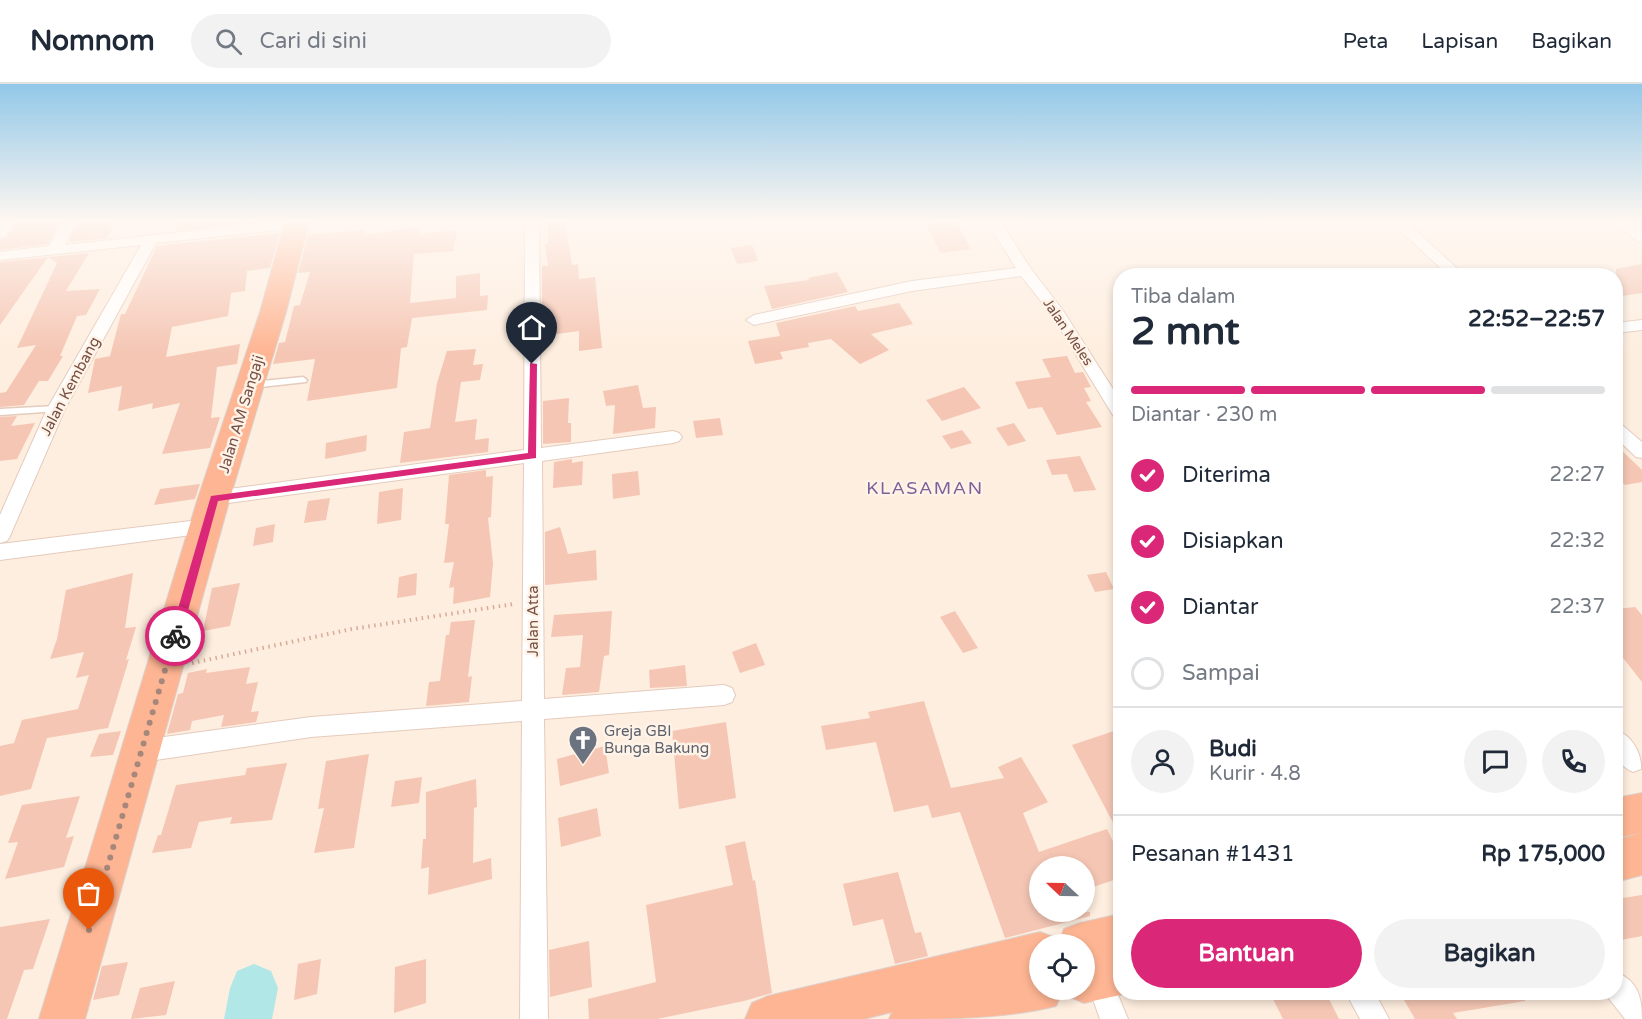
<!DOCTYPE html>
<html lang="id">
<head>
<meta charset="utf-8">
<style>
  :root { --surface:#fff; --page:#f2f2f3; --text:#1f2937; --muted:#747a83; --line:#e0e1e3; --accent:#db2777 }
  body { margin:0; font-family:"Varela Round",sans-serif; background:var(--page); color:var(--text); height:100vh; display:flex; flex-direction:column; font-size:22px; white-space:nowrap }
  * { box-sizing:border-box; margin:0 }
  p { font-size:20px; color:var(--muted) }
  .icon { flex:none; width:33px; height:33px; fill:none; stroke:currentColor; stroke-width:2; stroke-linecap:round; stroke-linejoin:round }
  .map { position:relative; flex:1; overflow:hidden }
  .sheet { position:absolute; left:1113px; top:184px; width:510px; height:732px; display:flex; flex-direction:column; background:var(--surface); border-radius:24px; box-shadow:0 3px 9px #0003 }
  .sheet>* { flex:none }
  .needle { width:39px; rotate:292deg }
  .tools { position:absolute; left:1029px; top:772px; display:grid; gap:12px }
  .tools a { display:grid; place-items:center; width:66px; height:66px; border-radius:50%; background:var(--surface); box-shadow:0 3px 9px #0003; font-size:30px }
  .pin { position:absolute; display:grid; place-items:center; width:51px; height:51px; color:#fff; margin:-62px -26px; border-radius:50% 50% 50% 0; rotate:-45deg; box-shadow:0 0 6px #0007 }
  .pin .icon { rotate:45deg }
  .courier { position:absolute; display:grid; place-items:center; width:60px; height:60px; margin:-30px; border:4px solid #db2777; border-radius:50%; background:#fff; color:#222; box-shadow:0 2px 8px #0007 }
  .summary em { font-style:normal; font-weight:800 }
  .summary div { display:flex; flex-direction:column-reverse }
  .summary { display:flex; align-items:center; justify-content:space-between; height:102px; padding:0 18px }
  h1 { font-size:39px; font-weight:800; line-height:45px }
  .bar { display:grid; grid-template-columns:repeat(4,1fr); gap:9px 6px; align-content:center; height:72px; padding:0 18px }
  .bar i { height:8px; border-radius:4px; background:var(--line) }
  .bar .selected { background:var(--accent) }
  .bar p { grid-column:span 4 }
  .line { display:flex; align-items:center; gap:15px; padding:0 18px; border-top:2px solid var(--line) }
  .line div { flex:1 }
  .round { display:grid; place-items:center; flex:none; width:63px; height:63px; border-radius:32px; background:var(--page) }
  ol { padding:0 18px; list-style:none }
  li { display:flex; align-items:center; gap:18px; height:66px }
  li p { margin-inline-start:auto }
  li .icon { padding:6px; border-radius:50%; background:var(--accent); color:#fff; stroke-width:4 }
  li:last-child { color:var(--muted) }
  li i { width:33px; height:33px; border:3px solid var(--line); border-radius:50% }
  .action { display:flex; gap:12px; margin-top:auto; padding:12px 18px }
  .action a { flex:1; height:69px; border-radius:36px; background:var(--accent); color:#fff; font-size:24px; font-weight:800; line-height:69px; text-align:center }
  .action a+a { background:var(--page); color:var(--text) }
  header { display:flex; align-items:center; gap:36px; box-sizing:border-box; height:84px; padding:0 30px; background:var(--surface); border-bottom:2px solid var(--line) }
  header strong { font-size:28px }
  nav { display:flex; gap:33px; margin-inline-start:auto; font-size:21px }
  .search { width:420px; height:54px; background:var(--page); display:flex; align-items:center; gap:15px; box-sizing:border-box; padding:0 21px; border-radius:33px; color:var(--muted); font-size:22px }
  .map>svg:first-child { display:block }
</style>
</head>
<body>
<header>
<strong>Nomnom</strong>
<div class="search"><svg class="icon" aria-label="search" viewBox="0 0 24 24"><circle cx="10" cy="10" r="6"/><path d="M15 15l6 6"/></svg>Cari di sini</div>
<nav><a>Peta</a><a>Lapisan</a><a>Bagikan</a></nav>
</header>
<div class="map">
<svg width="1642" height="935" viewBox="0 0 1642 935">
  <rect width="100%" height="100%" fill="#feeedf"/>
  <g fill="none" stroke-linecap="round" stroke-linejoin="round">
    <path fill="#b2e7e8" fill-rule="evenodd" d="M254 880 271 887 278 904 272 935H224L230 904 237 887Z"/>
  </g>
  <path fill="#f5c6b4" d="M17 138H60L48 160 0 166V156L7 154Z
    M79 138H115L107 154 69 158Z
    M179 138H249L176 147Z
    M548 138H565L572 181 578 180 579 195 595 193 602 264 579 267V247L542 252V182H548L545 160H548Z
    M942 138H956L971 165 941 169 926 141Z
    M420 143 419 150 457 146 453 167 414 170 410 219 456 214V192L480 189V212L488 211 487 226 412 234 407 263 401 264 397 304 307 317 315 275 273 280 279 259 285 258 294 222 300 221 310 188 298 189 308 151 365 146 364 151Z
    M280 149 270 184 247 187 245 207 231 209 228 232 172 243 166 273 240 260 237 280 217 283 211 334 220 333 210 364 162 370 180 319 152 325 153 319 118 327 122 302 88 309 95 275 110 272 121 230H125L157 162Z
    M752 161 758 177 737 180 731 164Z
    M89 169 66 207 100 205 86 231 77 232 60 272H63L48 297H39L24 321 0 323V309L6 308 36 261 17 264 57 179 48 173 0 241V178Z
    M1642 180V209L1616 213V185Z
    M837 188 848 208 772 225 764 202 809 196 808 194Z
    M899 219 913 240 871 250 889 266 860 280 831 255 808 259 809 263 780 268 783 275 755 280 748 257 780 252 776 239 855 222 858 227Z
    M476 265 473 281 483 280 480 296 461 298 455 338 477 335 475 356 489 354 488 368 400 379 404 348 430 344 437 299 447 267Z
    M1067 272 1075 289 1083 288 1091 303 1084 304 1091 317 1086 318 1102 343 1057 351 1042 323 1028 325 1015 298 1051 293 1042 275Z
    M638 301 643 324 656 323 655 344 613 350 615 321 606 322 603 307Z
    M964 303 981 324 942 337 926 316Z
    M569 314 568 339H571V358L543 360V317Z
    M17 332 11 342 35 339 17 375 0 377V333Z
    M720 334 723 351 696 354 693 337Z
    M1014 339 1026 357 1008 362 996 344Z
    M962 346 972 359 951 365 942 352Z
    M367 351 366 367 325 375 326 359Z
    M1616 361 1642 386V398L1625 401 1616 392Z
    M1080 372 1096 406 1074 408 1067 390 1052 391 1046 376Z
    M572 375V379L583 377 582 401 553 404 554 378Z
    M486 386V393L493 392 491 433 488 434 493 479 490 513 453 520 454 503 449 504 454 478 444 479 449 440H445L449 391Z
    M638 387 640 411 613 415 612 390Z
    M200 400 195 415 154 421 160 405Z
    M403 404 401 436 377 440 379 408Z
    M330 414 326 436 304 439 308 417Z
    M275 440 273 458 253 462 256 444Z
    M560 443 568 470 596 466 597 496 545 501V448Z
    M1106 488 1114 505 1095 508 1087 491Z
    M133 489 125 544 136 543 126 576 129 575 108 644 47 654 31 705 0 712V662L14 659 22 636 78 625 89 591 76 594 84 568 50 575 57 555 66 506Z
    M417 489 416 511 397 514 399 493Z
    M240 499 230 542 203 547 212 504Z
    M1635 523 1642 531V598L1616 565V525Z
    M612 527 609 571 604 572 599 608 562 611 566 584 580 583 583 551 551 553 554 531Z
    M955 527 978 564 963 569 940 533Z
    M475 536 468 593 472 592 469 618 426 622 429 598 440 597 446 551H449L451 538Z
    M756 559 765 581 740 589 732 568Z
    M685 581 687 602 650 604 649 586Z
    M250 583 246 600 258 598 251 628 259 627 256 638 221 643 224 631 192 637 190 646 167 650 178 610 183 609 188 589 207 585 206 589Z
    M924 617 951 704 1004 694 998 683 1021 673 1048 718 1023 729 1039 768 1107 745 1120 772V794L1084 806V783H1040V828H1090V832L1005 854 960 728 932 734 928 721 894 728 876 658 826 666 821 642 870 634 868 628Z
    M726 638 736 714 679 725 672 647Z
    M1120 645V752L1072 661Z
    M121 647 113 671 90 673 99 650Z
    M605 662 609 689 560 702 557 675Z
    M369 670 354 764 314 769 324 724 318 725 326 677Z
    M287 679 272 736 230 740 232 733 199 738 191 764 152 769 158 751H161L176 701 245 691 247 684Z
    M422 693 419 719 391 723 395 697Z
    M476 695 477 723 474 724 473 779 491 774 492 795 428 811 429 783 421 785 423 755H426V708Z
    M80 712 66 754 74 752 64 783 5 795 18 758 8 759 22 721Z
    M597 724 601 752 561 763 558 734Z
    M745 757 753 797 755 796 772 909 744 917 657 935H589L588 915 656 898 646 821 733 801 725 762Z
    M898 788 915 849 921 848 928 872 895 880 883 835 853 842 843 800Z
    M1642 811V852L1616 857V815Z
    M50 835 33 885 24 886 7 935H0V843Z
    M589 857 592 903 550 913 549 866Z
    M321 875 317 910 294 916 298 880Z
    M426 875V919L394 929 395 883Z
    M128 878 119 911 93 916 102 882Z
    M175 897 166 931 131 935 140 904Z
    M1270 909H1326L1339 935H1283Z
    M1400 909H1524L1525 917 1453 929 1457 935H1415Z"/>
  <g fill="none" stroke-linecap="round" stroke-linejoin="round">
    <g stroke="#e4cbbd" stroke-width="3">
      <path id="service" d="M303 293 307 296 306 298 252 304 248 301 252 298Z
        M56 322 59 323 61 325 59 327 0 331V325Z"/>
    </g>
    <g stroke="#e4cbbd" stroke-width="2">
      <path id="minor" d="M1 138H15L5 153 0 154Z
        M63 138H77L65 161 273 138H322L315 142 156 159 65 325 10 452 7 457 0 459V431L47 325 141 161 0 176V168L49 162Z
        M525 138H539L541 364 673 347 679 349 682 353 679 357 673 359 542 377 544 615 724 601 732 604 735 611 732 618 724 621 544 635 548 935H520L522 637 311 653 142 678 134 674 131 667 134 660 142 656 311 633 522 617 524 379 214 421 207 419 205 414 207 409 214 407 524 366Z
        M987 138H1001L1031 185 1062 225 1120 316V335L1114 333 1051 230 1021 192 912 207 754 241 746 236 754 231 912 197 1016 184Z
        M1391 138H1407L1465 192H1449Z
        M1613 138H1630L1642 147V158L1637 157Z
        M1642 236V246L1616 249V239Z
        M1616 339 1622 341 1642 358V374L1636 373 1616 354Z
        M207 435 214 437 217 442 214 447 207 449 0 476V460Z
        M1616 646C1631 651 1642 668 1641 685L1633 688C1614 680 1614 663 1616 646Z
        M1098 880 1107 884 1128 935H1100L1085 893 1089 884Z
        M1616 888C1638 897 1642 913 1642 935H1625L1606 911 1616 909Z
        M1346 909H1375L1389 935H1360Z"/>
    </g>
    <g stroke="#dbd2cf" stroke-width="2">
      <path id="trunk" d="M285 138H309L286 228 230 414 85 935H39L198 414 260 228Z
        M1642 709V749L1616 754V714Z
        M1642 749V791L1616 798V756Z
        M1120 830V909H1124L1120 911 1084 919 1068 912 1065 906H1084V861H1040V906H1063L1056 922C1005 935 944 935 889 935L892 928 864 935H745L752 919 768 912 1040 848 1056 854 1058 860 1064 845 1080 839Z"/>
    </g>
    <path stroke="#daaa98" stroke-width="4" stroke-dasharray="1.5 4.5" stroke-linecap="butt" d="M192 579 352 545 514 520"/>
    <use href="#service" fill="#fff" fill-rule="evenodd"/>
    <use href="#minor" fill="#fff" fill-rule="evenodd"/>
    <use href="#trunk" fill="#feb593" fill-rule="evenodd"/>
  </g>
  <linearGradient id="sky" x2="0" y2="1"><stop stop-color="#92c8e8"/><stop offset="0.51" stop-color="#fff7f1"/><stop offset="1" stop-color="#fff7f1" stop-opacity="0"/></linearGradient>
  <rect width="1642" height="269" fill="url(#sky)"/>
  <path fill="#db2777" d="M530 279 537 280 536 374 218 417 181 552 179 555H172L170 552 211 412 528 369Z"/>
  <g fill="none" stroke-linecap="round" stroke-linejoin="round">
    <path stroke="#a6877b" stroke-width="6" stroke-dasharray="0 10.8" d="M89 846 175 552"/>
  </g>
  <defs>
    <g id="church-pin" transform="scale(1.5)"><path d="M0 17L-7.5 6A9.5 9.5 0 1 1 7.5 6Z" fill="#6b7280" stroke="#fff2e7"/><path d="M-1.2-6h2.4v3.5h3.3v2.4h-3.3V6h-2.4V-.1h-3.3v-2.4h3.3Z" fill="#fff"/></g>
  </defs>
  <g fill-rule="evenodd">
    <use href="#church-pin" x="583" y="656"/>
  </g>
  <g text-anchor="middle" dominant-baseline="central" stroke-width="5" stroke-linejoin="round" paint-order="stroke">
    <g font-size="14" fill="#765045" stroke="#fff2e7">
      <text transform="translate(1068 248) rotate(56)">Jalan Meles</text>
    </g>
    <g font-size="15" fill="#765045" stroke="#fff2e7">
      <text transform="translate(70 302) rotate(-62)">Jalan Kembang</text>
      <text transform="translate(241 330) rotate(-73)">Jalan AM Sangaji</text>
      <text transform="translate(533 537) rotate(-90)">Jalan Atta</text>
    </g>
    <g font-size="15" fill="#5b616d" stroke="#fff2e7" text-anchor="start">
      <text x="604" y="647">Greja GBI<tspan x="604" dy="17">Bunga Bakung</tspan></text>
    </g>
    <g font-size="18" letter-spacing="1.5" fill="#7f609a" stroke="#fff2e7">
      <text x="925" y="404">KLASAMAN</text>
    </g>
  </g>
</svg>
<div class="tools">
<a><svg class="needle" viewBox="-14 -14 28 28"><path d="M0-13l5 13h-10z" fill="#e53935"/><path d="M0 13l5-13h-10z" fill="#747a83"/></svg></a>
<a><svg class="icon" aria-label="locate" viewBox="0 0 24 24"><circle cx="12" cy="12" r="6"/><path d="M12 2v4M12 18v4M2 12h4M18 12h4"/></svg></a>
</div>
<div class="pin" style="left:89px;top:846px;background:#ea580c"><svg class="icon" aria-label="bag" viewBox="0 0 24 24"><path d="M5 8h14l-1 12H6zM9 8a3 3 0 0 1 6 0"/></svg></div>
<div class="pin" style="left:532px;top:280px;background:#1f2937"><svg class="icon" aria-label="home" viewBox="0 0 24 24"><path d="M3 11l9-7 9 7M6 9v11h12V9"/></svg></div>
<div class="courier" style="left:175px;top:552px"><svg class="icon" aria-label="bike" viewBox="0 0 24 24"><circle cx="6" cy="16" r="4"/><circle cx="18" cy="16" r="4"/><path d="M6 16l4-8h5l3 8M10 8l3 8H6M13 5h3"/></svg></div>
<section class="sheet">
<div class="summary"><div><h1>2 mnt</h1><p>Tiba dalam</p></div><em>22:52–22:57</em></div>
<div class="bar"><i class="selected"></i><i class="selected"></i><i class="selected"></i><i></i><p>Diantar · 230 m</p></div>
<ol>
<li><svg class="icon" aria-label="check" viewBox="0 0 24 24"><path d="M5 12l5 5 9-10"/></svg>Diterima<p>22:27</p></li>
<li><svg class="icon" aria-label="check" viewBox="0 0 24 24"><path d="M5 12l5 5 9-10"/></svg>Disiapkan<p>22:32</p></li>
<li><svg class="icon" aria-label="check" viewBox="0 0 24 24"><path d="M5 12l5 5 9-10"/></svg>Diantar<p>22:37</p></li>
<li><i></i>Sampai</li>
</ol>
<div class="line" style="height:108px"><a class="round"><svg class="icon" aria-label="person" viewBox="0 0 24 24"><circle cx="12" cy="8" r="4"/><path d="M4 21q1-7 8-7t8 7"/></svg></a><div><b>Budi</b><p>Kurir · 4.8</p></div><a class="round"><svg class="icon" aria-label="chat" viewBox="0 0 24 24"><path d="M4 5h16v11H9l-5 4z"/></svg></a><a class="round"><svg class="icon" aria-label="phone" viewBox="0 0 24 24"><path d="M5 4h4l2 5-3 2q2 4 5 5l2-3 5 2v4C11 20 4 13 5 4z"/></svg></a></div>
<div class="line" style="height:78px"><div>Pesanan #1431</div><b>Rp 175,000</b></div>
<div class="action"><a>Bantuan</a><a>Bagikan</a></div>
</section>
</div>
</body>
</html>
